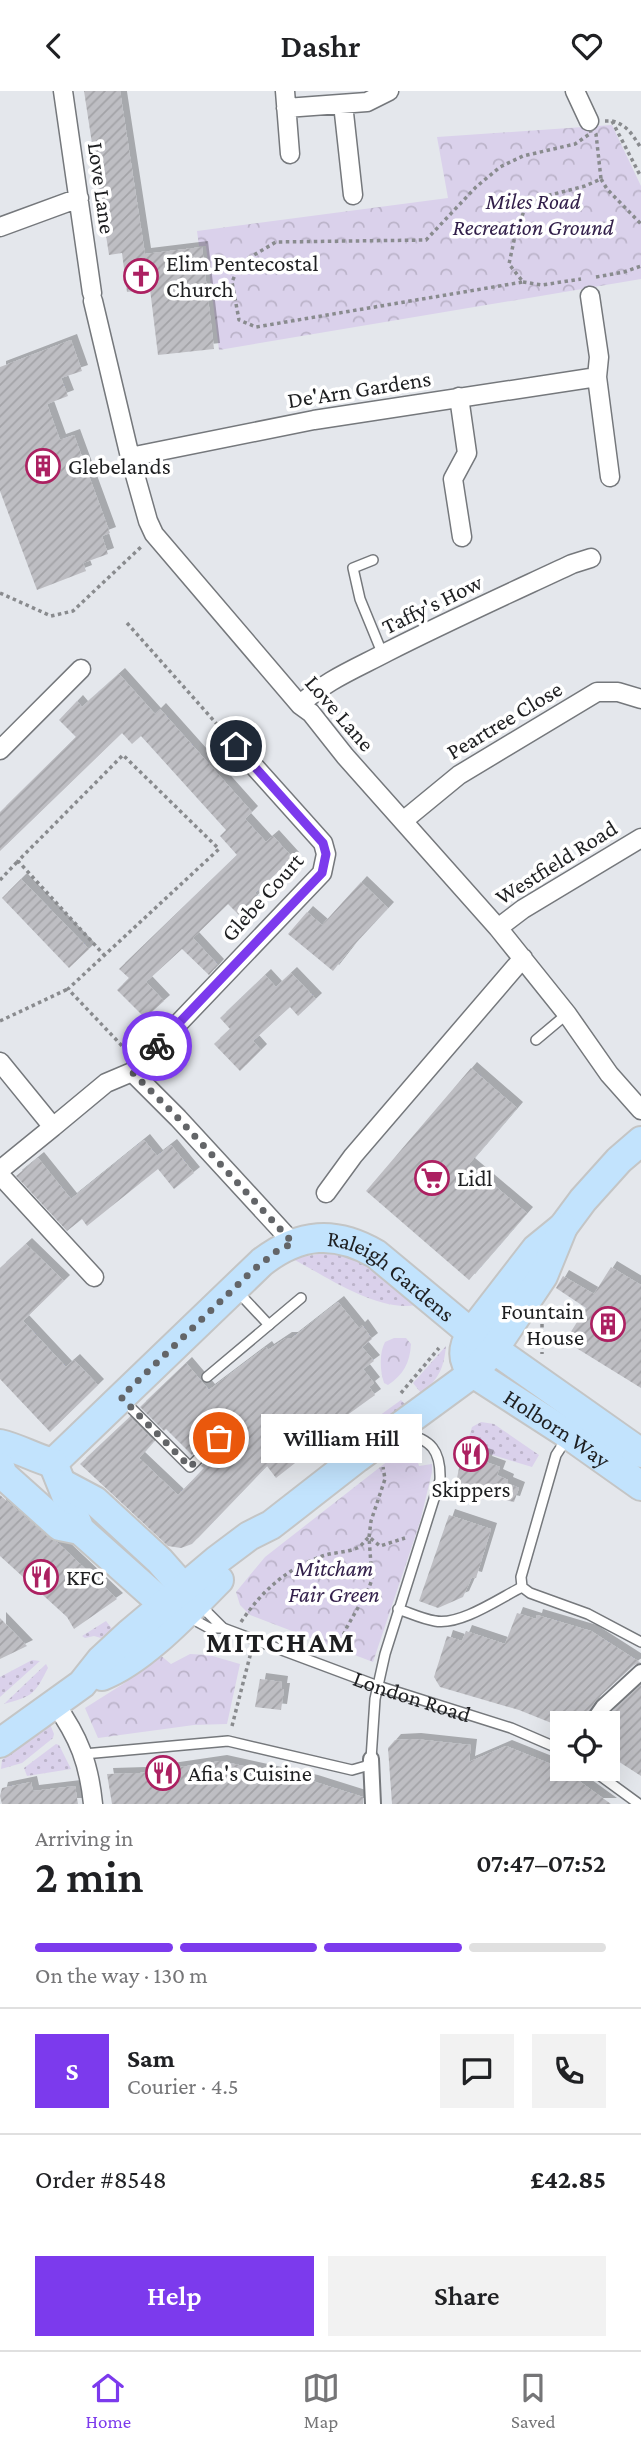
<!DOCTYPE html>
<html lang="en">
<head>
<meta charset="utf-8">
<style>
  :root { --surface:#fff; --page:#f2f2f2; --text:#202124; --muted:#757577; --line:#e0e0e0; --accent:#7c3aed }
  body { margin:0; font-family:"Crimson Pro",serif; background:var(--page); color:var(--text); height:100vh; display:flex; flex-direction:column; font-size:26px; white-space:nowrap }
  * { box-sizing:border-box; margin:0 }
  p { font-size:23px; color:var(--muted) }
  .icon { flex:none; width:38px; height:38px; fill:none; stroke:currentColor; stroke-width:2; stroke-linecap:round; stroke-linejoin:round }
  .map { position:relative; height:1713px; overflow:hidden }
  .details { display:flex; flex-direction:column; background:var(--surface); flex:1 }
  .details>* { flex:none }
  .buttons { position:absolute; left:550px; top:1620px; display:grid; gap:14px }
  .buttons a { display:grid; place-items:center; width:70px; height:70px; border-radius:0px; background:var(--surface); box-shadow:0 7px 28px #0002; font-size:35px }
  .pin { position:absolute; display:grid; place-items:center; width:60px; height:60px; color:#fff; margin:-30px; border:4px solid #fff; border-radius:50%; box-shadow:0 2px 7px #0007 }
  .courier { position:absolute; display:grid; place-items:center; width:70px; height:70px; margin:-35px; border:5px solid #7c3aed; border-radius:50%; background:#fff; color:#222; box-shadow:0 2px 9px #0007 }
  .bubble { position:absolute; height:49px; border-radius:0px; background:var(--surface); box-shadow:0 7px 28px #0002; font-size:23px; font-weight:600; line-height:49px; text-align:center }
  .headline em { font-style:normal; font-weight:600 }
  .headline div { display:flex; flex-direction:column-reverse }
  .headline { display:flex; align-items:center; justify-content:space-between; height:119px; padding:0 35px }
  h1 { font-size:46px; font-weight:600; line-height:52px }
  .bar { display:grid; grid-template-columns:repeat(4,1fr); gap:10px 7px; align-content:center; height:84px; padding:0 35px }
  .bar i { height:9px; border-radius:5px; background:var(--line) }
  .bar .active { background:var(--accent) }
  .bar p { grid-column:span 4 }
  .line { display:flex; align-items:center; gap:18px; padding:0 35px; border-top:2px solid var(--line) }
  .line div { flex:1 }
  .round { display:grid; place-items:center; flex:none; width:74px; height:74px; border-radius:0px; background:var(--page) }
  .action { display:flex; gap:14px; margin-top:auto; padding:14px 35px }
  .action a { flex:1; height:80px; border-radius:0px; background:var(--accent); color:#fff; font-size:28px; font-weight:600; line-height:80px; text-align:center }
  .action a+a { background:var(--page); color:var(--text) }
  header { display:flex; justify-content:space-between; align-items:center; height:91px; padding:0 35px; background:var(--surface); font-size:32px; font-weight:600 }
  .tab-bar { display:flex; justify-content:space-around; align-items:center; height:98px; border-top:2px solid var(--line); background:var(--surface); font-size:19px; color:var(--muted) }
  .tab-bar a { display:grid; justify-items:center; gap:4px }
  .tab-bar .active { color:var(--accent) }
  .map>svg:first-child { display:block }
</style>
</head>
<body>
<header><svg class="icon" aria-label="back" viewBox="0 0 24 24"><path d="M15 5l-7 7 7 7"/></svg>Dashr<svg class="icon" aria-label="heart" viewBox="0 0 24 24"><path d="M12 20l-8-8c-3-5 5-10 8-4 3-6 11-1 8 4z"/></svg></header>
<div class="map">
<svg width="641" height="1713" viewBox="0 0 641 1713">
  <defs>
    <pattern id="grass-dots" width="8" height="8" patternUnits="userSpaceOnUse" patternTransform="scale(1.75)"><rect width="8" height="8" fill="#dad1eb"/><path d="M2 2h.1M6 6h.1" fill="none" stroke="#bbb3c9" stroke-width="1.8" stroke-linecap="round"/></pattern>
    <pattern id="forest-crowns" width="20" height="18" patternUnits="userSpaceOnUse" patternTransform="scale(1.75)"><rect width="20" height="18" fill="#dad1eb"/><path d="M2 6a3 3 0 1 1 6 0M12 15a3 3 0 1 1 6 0" fill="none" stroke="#bbb3c9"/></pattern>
    <pattern id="building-hatch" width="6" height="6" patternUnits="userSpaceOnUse" patternTransform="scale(1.75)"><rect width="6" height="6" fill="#bebec3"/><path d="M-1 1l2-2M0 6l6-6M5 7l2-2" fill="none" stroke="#a3a3a7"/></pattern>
    <filter id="shadow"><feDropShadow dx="6" dy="-6" stdDeviation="0" flood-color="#0004"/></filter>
  </defs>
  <rect width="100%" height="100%" fill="#e4e7ec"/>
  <path fill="url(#grass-dots)" d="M323 1162C362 1163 387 1190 416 1214 377 1221 327 1186 293 1168Z
    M446 1255C444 1276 439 1289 421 1302L413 1292Z
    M401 1309 406 1314 382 1332 372 1330Z
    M481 1331 494 1333 539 1364 532 1376 466 1356 472 1336Z
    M106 1530 113 1539 101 1547 94 1545 85 1547 82 1545Z
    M32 1569 40 1570 0 1606V1586Z
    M46 1573 48 1577C34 1604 33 1605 4 1613Z
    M50 1633 54 1643 53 1647 22 1672 1 1678 2 1669Z
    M56 1653 59 1654 71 1678 27 1685 24 1677Z"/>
  <path fill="url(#forest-crowns)" d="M612 34 641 95V188L219 259 206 155H199L197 140 448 107 437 46Z
    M394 1247H406L411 1253C410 1272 403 1284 388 1294L384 1292C380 1280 379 1262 385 1251Z
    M405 1361 417 1368 419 1375 432 1373V1381L420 1431 373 1571 250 1524 240 1514 236 1501 265 1466 384 1373 398 1363Z
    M190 1563 209 1564 240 1573 227 1633 194 1634 98 1647 85 1617 123 1593 160 1564 171 1573Z"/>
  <path fill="url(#building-hatch)" filter="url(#shadow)" d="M84 0H120L145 163 202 156 214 258 158 264 150 198 127 201 122 162 109 164Z
    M71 249 82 280 61 287 68 305 47 313 60 349 74 344 110 442 102 445 108 463 83 472 86 480 37 499 0 400V276Z
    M119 583 155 623 160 618 252 721 245 728 266 751 273 745 293 767 255 802 257 804 239 824 228 813 193 847 218 874 209 884 182 858 146 891 164 910 145 927 117 899 129 887 119 878 237 764 220 745 226 739 141 645 132 653 122 642 0 760V721L76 646 59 629 77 610 82 616Z
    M21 788 89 858 69 877 2 807Z
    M361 791 388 817 351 857 333 880 288 843 307 821 322 834Z
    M291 882 316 908 298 925 290 916 253 950 261 959 240 980 214 953 230 938 220 927 265 884 276 896Z
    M471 977 517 1017 469 1073 527 1122 469 1189 366 1100Z
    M144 1049 157 1065 171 1054 194 1082 174 1098 158 1078 87 1135 82 1128 67 1140 16 1085 38 1067 71 1108Z
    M26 1153 64 1190 23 1230 66 1276 74 1269 98 1294 50 1341 0 1288V1177Z
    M611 1176 641 1194V1297L565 1250 586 1217 556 1197 563 1185 594 1203Z
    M338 1211 359 1237 362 1234 372 1248 362 1256 374 1270 363 1278 374 1292 369 1296 375 1304 328 1338 332 1343 276 1387 267 1375 192 1453 181 1457 168 1455 80 1373 130 1326 154 1350 139 1367 178 1404 204 1377 201 1375 224 1352 226 1345 221 1340 215 1342 192 1364 166 1338 164 1340 140 1316 186 1272 209 1299 266 1256 268 1259 286 1247H292Z
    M463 1357 488 1365 486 1371 500 1376 497 1384 508 1389 507 1392 519 1397 514 1411 455 1397Z
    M0 1404 49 1447 58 1452 117 1508 74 1538 67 1526 0 1465Z
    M449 1424 491 1438 476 1487 472 1486 463 1506 438 1517 419 1510Z
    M517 1522 536 1528 537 1524 591 1540 641 1572 634 1574 596 1609 581 1633H554L519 1619 440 1596 434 1586 447 1545 462 1550 466 1540 505 1553Z
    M0 1527 27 1555 0 1568Z
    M260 1588 282 1591 281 1598H284L281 1619 255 1616Z
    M641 1594V1685L607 1663V1633H603L610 1622Z
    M415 1648 471 1654 469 1671 506 1655 561 1677 611 1713H392L388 1657 395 1649Z
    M221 1670 312 1690 363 1706V1713H112L107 1683 140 1682Z
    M31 1691 33 1700 75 1695 78 1713H2L0 1705 2 1697Z"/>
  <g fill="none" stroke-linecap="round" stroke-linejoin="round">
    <g stroke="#75787c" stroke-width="12">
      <g id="service">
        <path d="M373 469 353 477 360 508 383 564"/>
        <path d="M536 949 567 923"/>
        <path d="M238 1201 269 1234"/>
        <path d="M207 1286 301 1207"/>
        <path d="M124 1310 190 1376 219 1347"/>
        <path d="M567 1347 556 1364 521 1486 522 1496 530 1502 588 1523 641 1551"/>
        <path d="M200 1514 223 1537"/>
        <path d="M398 1518C410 1522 422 1528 435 1530 460 1535 500 1507 522 1496"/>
        <path id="s1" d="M189 1526 209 1537H223L378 1595 511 1637 562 1659"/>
        <path d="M84 1663 228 1650 352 1679 366 1675 371 1668 375 1608 385 1563 440 1389C441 1360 432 1348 402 1342"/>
        <path d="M591 1678 639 1713"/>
      </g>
    </g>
    <g stroke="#75787c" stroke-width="18">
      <path id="pedestrian" d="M591 1633 603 1616 641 1581
        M371 1668 373 1713"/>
    </g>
    <g stroke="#75787c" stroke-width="21">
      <path id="minor" d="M63 0 92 202
        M285 0 290 63
        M575 0 589 30
        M343 13 353 104
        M286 17 367 11 389 0
        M0 136 79 107
        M590 205 599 266 597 286 610 386
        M93 210 130 366 148 430 154 443 300 614 311 622 345 665 498 837 567 923 609 983 641 1019
        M459 306 467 362 453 388 462 446
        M130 366 314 329 597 286
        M300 614C324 590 357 577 387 561 448 530 510 502 572 473L591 467
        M236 655 323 752 326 763 322 782 132 981 178 1027 293 1152
        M0 659 81 578
        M403 730 459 684 597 601H618L641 608
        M498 837 523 818 641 747
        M0 971 53 1036 106 992 132 981
        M0 1079 53 1036
        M0 1084 94 1186
        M326 1102 353 1065 523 867
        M55 1613C79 1646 89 1673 93 1713"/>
    </g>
    <g stroke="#c4c5c5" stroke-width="32">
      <g id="primary">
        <path id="s2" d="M641 1050 619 1069 583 1109 563 1136 536 1158 471 1242C462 1257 461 1269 473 1282L569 1344 641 1395"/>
        <path d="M0 1353C18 1357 34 1367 53 1372"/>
        <path id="s3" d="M53 1372 262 1171C300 1142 335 1139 376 1163L471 1242 641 1362"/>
        <path d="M53 1372 80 1439 163 1513 179 1521"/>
        <path d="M0 1376 3 1384 60 1435 80 1439"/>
        <path d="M63 1393 95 1410 160 1470 196 1511"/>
        <path d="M102 1585C143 1569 187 1521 219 1489"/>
        <path d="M0 1652 82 1593 101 1569 129 1543 217 1469 249 1445 271 1434 357 1367 473 1282 494 1258 543 1185 563 1136"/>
      </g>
    </g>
    <path stroke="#898b8e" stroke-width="3.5" stroke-dasharray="3.5 3.5" stroke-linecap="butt" d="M589 30 596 43 601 88 585 95 546 105 525 117 515 145 509 173 523 191 256 236 239 229 232 191 240 172 276 151 426 149 476 96 500 76 523 65 575 53 591 42Z
      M605 30H612L641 86
      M612 30C628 34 633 45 641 57
      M601 88 607 98 641 133
      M596 186 624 181 641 175
      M523 191 542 194 581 188
      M0 502 51 525 73 520 142 455
      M127 532 223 640
      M0 789 18 770
      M105 865 18 770 123 664 219 758 68 898 126 959
      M0 930 68 898
      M542 1233V1263
      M401 1302 439 1257
      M241 1531C261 1501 286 1478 320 1466 331 1461 346 1462 357 1457 361 1456 365 1449 369 1446L380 1455 405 1447
      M335 1563 347 1536 369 1497 372 1488 369 1446 371 1430 385 1388 383 1376
      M232 1635 251 1561"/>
    <use href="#service" stroke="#fff" stroke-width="9"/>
    <use href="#pedestrian" stroke="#fff" stroke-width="14"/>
    <use href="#minor" stroke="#fff" stroke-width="18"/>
    <use href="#primary" stroke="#c2e3fd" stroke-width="28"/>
  </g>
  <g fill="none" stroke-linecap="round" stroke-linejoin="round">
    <path stroke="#636568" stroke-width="7" stroke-dasharray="0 12.6" d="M157 955 132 981 178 1027 293 1152 277 1160 252 1180 121 1306 190 1376 219 1347"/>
    <path stroke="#7c3aed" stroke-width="9" d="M157 955 322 782 326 763 323 752 236 655"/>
  </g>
  <defs>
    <g id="church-ring" transform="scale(1.75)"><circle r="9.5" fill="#fff" stroke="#ac2061" stroke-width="1.5"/><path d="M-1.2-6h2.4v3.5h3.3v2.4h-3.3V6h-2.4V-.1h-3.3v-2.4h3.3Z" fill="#ac2061"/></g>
    <g id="building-ring" transform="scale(1.75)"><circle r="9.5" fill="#fff" stroke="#ac2061" stroke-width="1.5"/><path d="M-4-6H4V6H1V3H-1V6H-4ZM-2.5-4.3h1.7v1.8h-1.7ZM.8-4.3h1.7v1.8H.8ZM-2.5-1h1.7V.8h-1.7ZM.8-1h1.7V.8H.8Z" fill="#ac2061"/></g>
    <g id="supermarket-ring" transform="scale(1.75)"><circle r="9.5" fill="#fff" stroke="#ac2061" stroke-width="1.5"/><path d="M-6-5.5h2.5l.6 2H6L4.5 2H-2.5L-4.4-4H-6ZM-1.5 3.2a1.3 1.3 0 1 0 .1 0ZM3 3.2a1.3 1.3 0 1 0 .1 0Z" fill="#ac2061"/></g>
    <g id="restaurant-ring" transform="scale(1.75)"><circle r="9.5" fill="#fff" stroke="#ac2061" stroke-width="1.5"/><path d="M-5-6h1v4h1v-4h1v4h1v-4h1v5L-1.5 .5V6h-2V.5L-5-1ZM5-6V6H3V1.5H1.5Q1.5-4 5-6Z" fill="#ac2061"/></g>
  </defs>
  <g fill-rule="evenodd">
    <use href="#church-ring" x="141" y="185"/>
    <use href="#building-ring" x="43" y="375"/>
    <use href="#supermarket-ring" x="432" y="1087"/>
    <use href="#building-ring" x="608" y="1233"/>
    <use href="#restaurant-ring" x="471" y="1363"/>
    <use href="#restaurant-ring" x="41" y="1486"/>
    <use href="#restaurant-ring" x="163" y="1682"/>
  </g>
  <g text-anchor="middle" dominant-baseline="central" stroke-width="7" stroke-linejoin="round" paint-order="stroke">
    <g font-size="23" fill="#1e1f21" stroke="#fff">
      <text transform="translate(102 97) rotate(82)">Love Lane</text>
      <text transform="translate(359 298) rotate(-9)">De'Arn Gardens</text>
      <text transform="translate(432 513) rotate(-26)">Taffy's How</text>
      <text transform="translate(340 622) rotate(49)">Love Lane</text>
      <text transform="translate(504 629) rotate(-31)">Peartree Close</text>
      <text transform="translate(556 771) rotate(-32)">Westfield Road</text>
      <text transform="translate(262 806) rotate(-48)">Glebe Court</text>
      <text stroke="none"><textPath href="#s3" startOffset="436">Raleigh Gardens</textPath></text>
      <text stroke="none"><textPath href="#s2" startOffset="402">Holborn Way</textPath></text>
      <text stroke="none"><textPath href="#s1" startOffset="238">London Road</textPath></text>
    </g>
    <g font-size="23" font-style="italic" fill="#311e49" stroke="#fff">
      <text x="533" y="110">Miles Road<tspan x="533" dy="26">Recreation Ground</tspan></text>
      <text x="334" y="1477">Mitcham<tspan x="334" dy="26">Fair Green</tspan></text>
    </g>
    <g font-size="23" fill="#1e1f21" stroke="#fff" text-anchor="start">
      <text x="166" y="172">Elim Pentecostal<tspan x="166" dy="26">Church</tspan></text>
      <text x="68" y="375">Glebelands</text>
      <text x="457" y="1087">Lidl</text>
      <text x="584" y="1220" text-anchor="end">Fountain<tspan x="584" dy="26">House</tspan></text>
      <text x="471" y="1398" text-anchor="middle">Skippers</text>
      <text x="66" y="1486">KFC</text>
      <text x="188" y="1682">Afia's Cuisine</text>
    </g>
    <g font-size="30" font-weight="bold" letter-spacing="2" fill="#1e1f21" stroke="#fff">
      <text x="281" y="1550">MITCHAM</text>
    </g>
  </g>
</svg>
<div class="buttons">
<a><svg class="icon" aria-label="locate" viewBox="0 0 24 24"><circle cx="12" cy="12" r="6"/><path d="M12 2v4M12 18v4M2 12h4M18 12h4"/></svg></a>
</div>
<div class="pin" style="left:219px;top:1347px;background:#ea580c"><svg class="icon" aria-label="bag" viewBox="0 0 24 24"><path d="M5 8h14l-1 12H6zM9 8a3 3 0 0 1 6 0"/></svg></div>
<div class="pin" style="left:236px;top:655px;background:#1f2937"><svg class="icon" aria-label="home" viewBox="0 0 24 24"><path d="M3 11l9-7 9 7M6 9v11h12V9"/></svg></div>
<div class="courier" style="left:157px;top:955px"><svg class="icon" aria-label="bike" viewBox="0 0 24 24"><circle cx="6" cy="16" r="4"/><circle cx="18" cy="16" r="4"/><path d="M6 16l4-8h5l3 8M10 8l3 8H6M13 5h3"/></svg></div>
<div class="bubble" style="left:261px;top:1323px;width:161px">William Hill</div>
</div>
<section class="details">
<div class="headline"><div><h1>2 min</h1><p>Arriving in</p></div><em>07:47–07:52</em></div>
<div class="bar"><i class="active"></i><i class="active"></i><i class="active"></i><i></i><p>On the way · 130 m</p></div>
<div class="line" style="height:126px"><b class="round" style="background:var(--accent);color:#fff">S</b><div><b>Sam</b><p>Courier · 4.5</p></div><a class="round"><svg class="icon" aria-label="chat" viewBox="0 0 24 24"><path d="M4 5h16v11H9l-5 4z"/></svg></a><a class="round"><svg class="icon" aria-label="phone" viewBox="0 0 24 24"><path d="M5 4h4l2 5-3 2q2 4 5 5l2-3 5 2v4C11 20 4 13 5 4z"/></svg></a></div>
<div class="line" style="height:91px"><div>Order #8548</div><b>£42.85</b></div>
<div class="action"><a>Help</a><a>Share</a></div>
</section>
<nav class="tab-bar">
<a class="active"><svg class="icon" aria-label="home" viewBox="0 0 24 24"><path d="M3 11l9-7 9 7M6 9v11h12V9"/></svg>Home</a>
<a><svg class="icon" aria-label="map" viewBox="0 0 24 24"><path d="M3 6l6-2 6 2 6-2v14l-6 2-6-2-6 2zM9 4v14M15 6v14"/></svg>Map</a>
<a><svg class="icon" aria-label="saved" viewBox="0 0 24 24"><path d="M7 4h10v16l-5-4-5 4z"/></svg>Saved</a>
</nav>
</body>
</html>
